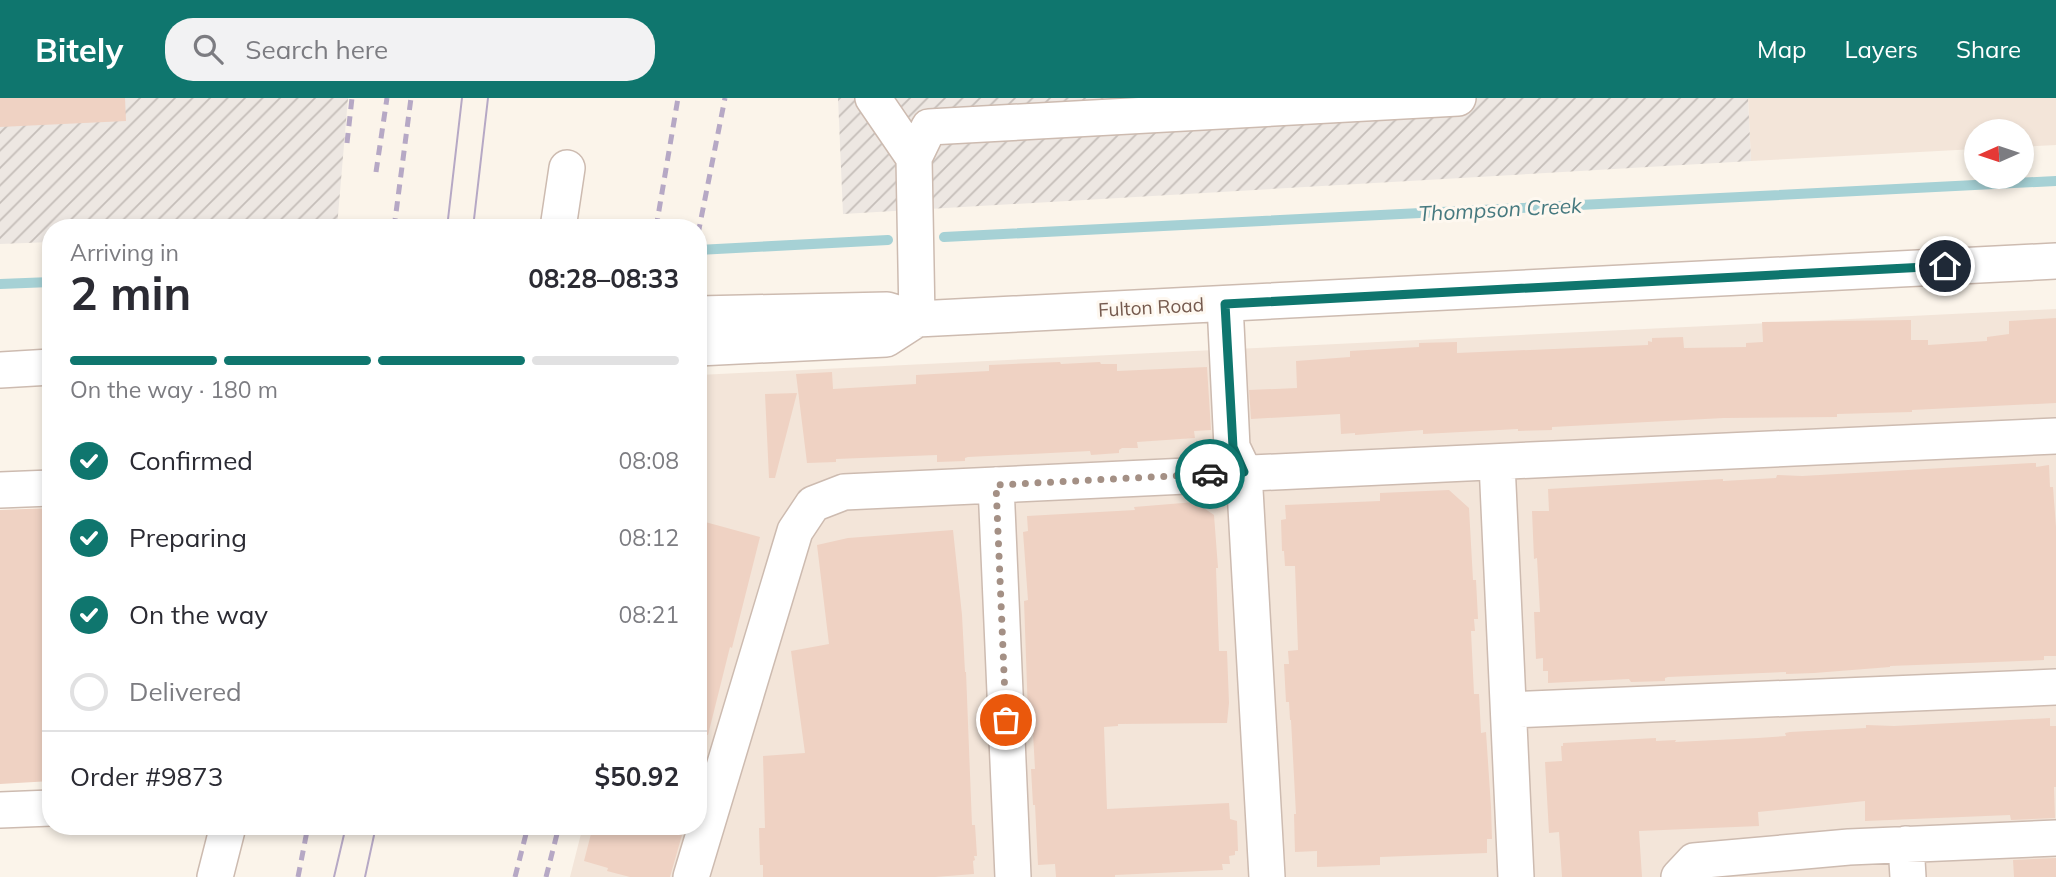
<!DOCTYPE html>
<html lang="en">
<head>
<meta charset="utf-8">
<style>
  :root { --surface:#fff; --page:#f2f2f3; --text:#2b2b33; --muted:#7c7c81; --line:#e1e1e2; --accent:#0f766e }
  body { margin:0; font-family:Mulish,sans-serif; background:var(--page); color:var(--text); height:100vh; display:flex; flex-direction:column; font-size:26px; white-space:nowrap }
  * { box-sizing:border-box; margin:0 }
  p { font-size:23px; color:var(--muted) }
  .icon { flex:none; width:38px; height:38px; fill:none; stroke:currentColor; stroke-width:2; stroke-linecap:round; stroke-linejoin:round }
  .map { position:relative; flex:1; overflow:hidden }
  .details { position:absolute; left:42px; top:121px; width:665px; height:616px; display:flex; flex-direction:column; background:var(--surface); border-radius:28px; box-shadow:0 4px 10px #0003 }
  .details>* { flex:none }
  .needle { width:46px; rotate:267deg }
  .tools { position:absolute; left:1964px; top:21px; display:grid; gap:14px }
  .tools a { display:grid; place-items:center; width:70px; height:70px; border-radius:50%; background:var(--surface); box-shadow:0 4px 10px #0003; font-size:35px }
  .pin { position:absolute; display:grid; place-items:center; width:60px; height:60px; color:#fff; margin:-30px; border:4px solid #fff; border-radius:50%; box-shadow:0 2px 7px #0007 }
  .courier { position:absolute; display:grid; place-items:center; width:70px; height:70px; margin:-35px; border:5px solid #0f766e; border-radius:50%; background:#fff; color:#222; box-shadow:0 2px 9px #0007 }
  .headline em { font-style:normal; font-weight:700 }
  .headline div { display:flex; flex-direction:column-reverse }
  .headline { display:flex; align-items:center; justify-content:space-between; height:119px; padding:0 28px }
  h1 { font-size:46px; font-weight:700; line-height:52px }
  .bar { display:grid; grid-template-columns:repeat(4,1fr); gap:10px 7px; align-content:center; height:84px; padding:0 28px }
  .bar i { height:9px; border-radius:5px; background:var(--line) }
  .bar .selected { background:var(--accent) }
  .bar p { grid-column:span 4 }
  .line { display:flex; align-items:center; gap:18px; padding:0 28px; border-top:2px solid var(--line) }
  .line div { flex:1 }
  ol { padding:0 28px; list-style:none }
  li { display:flex; align-items:center; gap:21px; height:77px }
  li p { margin-inline-start:auto }
  li .icon { padding:7px; border-radius:50%; background:var(--accent); color:#fff; stroke-width:4 }
  li:last-child { color:var(--muted) }
  li i { width:38px; height:38px; border:4px solid var(--line); border-radius:50% }
  header { display:flex; align-items:center; gap:42px; box-sizing:border-box; height:98px; padding:0 35px; background:var(--accent); color:#fff }
  header strong { font-size:33px }
  nav { display:flex; gap:38px; margin-inline-start:auto; font-size:24px }
  .search { width:490px; height:63px; background:var(--page); display:flex; align-items:center; gap:18px; box-sizing:border-box; padding:0 24px; border-radius:28px; color:var(--muted); font-size:26px }
  .map>svg:first-child { display:block }
</style>
</head>
<body>
<header>
<strong>Bitely</strong>
<div class="search"><svg class="icon" aria-label="search" viewBox="0 0 24 24"><circle cx="10" cy="10" r="6"/><path d="M15 15l6 6"/></svg>Search here</div>
<nav><a>Map</a><a>Layers</a><a>Share</a></nav>
</header>
<div class="map">
<svg width="2056" height="779" viewBox="0 0 2056 779">
  <defs>
    <pattern id="industrial-furrows" width="10" height="10" patternUnits="userSpaceOnUse" patternTransform="scale(1.75)"><rect width="10" height="10" fill="#ede7e2"/><path d="M-1 1l2-2M0 10L10 0M9 11l2-2" fill="none" stroke="#c5beb9"/></pattern>
  </defs>
  <rect width="100%" height="100%" fill="#fbf4ea"/>
  <path fill="#f3e5d9" d="M1748 0H2056V47L2021 49V33H1976V51L1751 63Z
    M2056 211V779H570L583 728H698L699 277Z"/>
  <path fill="url(#industrial-furrows)" d="M0 0H348L337 129 51 130V144L0 146Z
    M838 0H1748L1751 63 843 116Z"/>
  <g fill="none" stroke-linecap="round" stroke-linejoin="round">
    <path stroke="#a6d1d5" stroke-width="10" d="M944 139 2056 83
      M698 152 888 142
      M0 186 51 184"/>
  </g>
  <path fill="#efd2c3" d="M0 0H125L126 23 0 29Z
    M2056 220V305L1912 312V314L1837 316V319L1724 320 1552 329V332L1518 333V331L1423 336V332L1355 337V335L1341 336 1340 316 1251 321 1249 292 1297 290 1296 263 1350 259V253L1419 249V245L1457 244V255L1648 247V243L1652 244V240L1683 239 1684 250 1746 249V245L1763 244 1762 224 1911 222V242H1928V247L1987 243V239L2009 236V223Z
    M1060 264 1061 266 1100 264 1101 266H1117V273L1207 269 1211 332 1194 333 1195 340 1137 344 1138 350H1122L1119 352V355L1091 357 1090 353 968 359 965 360V363L937 364V357L836 361V364L807 365 796 276 832 274 833 291 916 286V277L989 273V267Z
    M797 295 775 380H769L765 296Z
    M2032 365H2036V369L2049 367 2050 389H2053L2056 429V558H2044V562L1890 568V569L1814 575 1786 576V574L1668 579 1665 580V583L1631 584 1629 581 1548 585V573H1543V560L1536 561 1534 514H1540L1537 460 1534 461 1532 413H1549L1548 391 1723 381V383L1776 380 1777 377 1802 378Z
    M1449 392 1469 410 1473 482H1476L1478 521H1474L1475 533H1471L1474 596H1479L1481 635 1486 634 1491 709 1492 741H1487V755L1380 759V767L1317 769V753L1295 754 1294 716H1296L1291 622H1290L1289 604H1286L1284 566H1289L1288 553 1298 552 1295 468H1285L1284 453H1282L1281 422 1286 421 1285 407 1380 403V395Z
    M1195 404 1214 417 1218 470H1216L1219 553H1227L1229 605 1227 625 1118 626V628L1104 629 1107 711 1229 705 1230 721 1237 723 1238 753H1235V757L1229 758 1230 766H1222L1223 772 1115 777V779H1056L1055 766 1038 767 1035 707H1033L1031 671H1035L1032 617 1028 616 1024 503 1028 502 1023 434 1028 433 1027 418 1135 412 1134 409Z
    M51 410V683L0 686V412Z
    M698 422 760 439 732 550 730 549 708 637 698 636Z
    M953 432 962 517 965 574H966L972 727H975L977 758H974L975 762 973 763 974 776 935 779H763V767H760L759 730H765L763 658 805 655 791 553 829 546 817 447 848 440Z
    M2050 620V628H2056V689H2054L2055 720 2011 722 2010 717 1865 723V703L1758 714 1759 728 1639 733 1642 779H1562L1559 734 1549 735 1545 664 1562 663 1561 648H1563V645L1656 640V643L1676 642 1675 644 1758 640 1786 638 1785 635 1790 634 1866 630V627L1894 628Z
    M593 728H650L682 737 670 779H630L607 773 608 770 584 763Z
    M2056 760V779H2014L2013 762Z"/>
  <g fill="none" stroke-linecap="round" stroke-linejoin="round">
    <g stroke="#cdbbb0" stroke-width="38">
      <path id="minor" d="M873 0 914 60
        M558 130 567 70
        M1225 206 1232 349 1244 374 1267 779
        M698 216 887 212 917 221 2056 163
        M917 221 914 60 929 29 1458 0
        M698 250 886 241 917 221
        M0 272 51 269
        M1497 365 1516 779
        M996 387 1013 779
        M0 392 51 390
        M1509 612 2056 589
        M0 712 51 710
        M1906 746 1908 779
        M215 779 228 728
        M691 779 795 433 813 406 844 394C1248 374 1652 357 2056 338
        M1679 779 1694 763 1849 749 2056 740"/>
    </g>
    <use href="#minor" stroke="#fff" stroke-width="35"/>
    <path stroke="#b6a8c5" stroke-width="2" d="M447 130 462 0
      M473 130 488 0
      M334 779 346 728
      M365 779 376 728"/>
    <path stroke="#b6a8c5" stroke-width="5" stroke-dasharray="10 7" stroke-linecap="butt" d="M347 45 352 0
      M376 74 387 0
      M394 130 411 0
      M656 130 678 0
      M698 136 725 0
      M298 779 308 728
      M515 779 528 728
      M546 779 559 728"/>
  </g>
  <g fill="none" stroke-linecap="round" stroke-linejoin="round">
    <path stroke="#a49085" stroke-width="7" stroke-dasharray="0 12.6" d="M1006 622 996 387 1210 376"/>
    <path stroke="#0f766e" stroke-width="9" d="M1210 376 1244 374 1233 349 1225 206 1945 168"/>
  </g>
  <g text-anchor="middle" dominant-baseline="central" stroke-width="6" stroke-linejoin="round" paint-order="stroke">
    <g font-size="19" fill="#755a4e" stroke="#fef8f0">
      <text transform="translate(1151 209) rotate(-3)">Fulton Road</text>
    </g>
    <g font-size="21" font-style="italic" fill="#46797f" stroke="#fef8f0">
      <text transform="translate(1500 111) rotate(-3)">Thompson Creek</text>
    </g>
  </g>
</svg>
<div class="tools">
<a><svg class="needle" viewBox="-14 -14 28 28"><path d="M0-13l5 13h-10z" fill="#e53935"/><path d="M0 13l5-13h-10z" fill="#7c7c81"/></svg></a>
</div>
<div class="pin" style="left:1006px;top:622px;background:#ea580c"><svg class="icon" aria-label="bag" viewBox="0 0 24 24"><path d="M5 8h14l-1 12H6zM9 8a3 3 0 0 1 6 0"/></svg></div>
<div class="pin" style="left:1945px;top:168px;background:#1f2937"><svg class="icon" aria-label="home" viewBox="0 0 24 24"><path d="M3 11l9-7 9 7M6 9v11h12V9"/></svg></div>
<div class="courier" style="left:1210px;top:376px"><svg class="icon" aria-label="car" viewBox="0 0 24 24"><path d="M5 17H2v-5l4-1 3-4h7l3 4 3 1v5h-3M9 17h6M6 11h13"/><circle cx="7" cy="17" r="2"/><circle cx="17" cy="17" r="2"/></svg></div>
<section class="details">
<div class="headline"><div><h1>2 min</h1><p>Arriving in</p></div><em>08:28–08:33</em></div>
<div class="bar"><i class="selected"></i><i class="selected"></i><i class="selected"></i><i></i><p>On the way · 180 m</p></div>
<ol>
<li><svg class="icon" aria-label="check" viewBox="0 0 24 24"><path d="M5 12l5 5 9-10"/></svg>Confirmed<p>08:08</p></li>
<li><svg class="icon" aria-label="check" viewBox="0 0 24 24"><path d="M5 12l5 5 9-10"/></svg>Preparing<p>08:12</p></li>
<li><svg class="icon" aria-label="check" viewBox="0 0 24 24"><path d="M5 12l5 5 9-10"/></svg>On the way<p>08:21</p></li>
<li><i></i>Delivered</li>
</ol>
<div class="line" style="height:91px"><div>Order #9873</div><b>$50.92</b></div>
</section>
</div>
</body>
</html>
